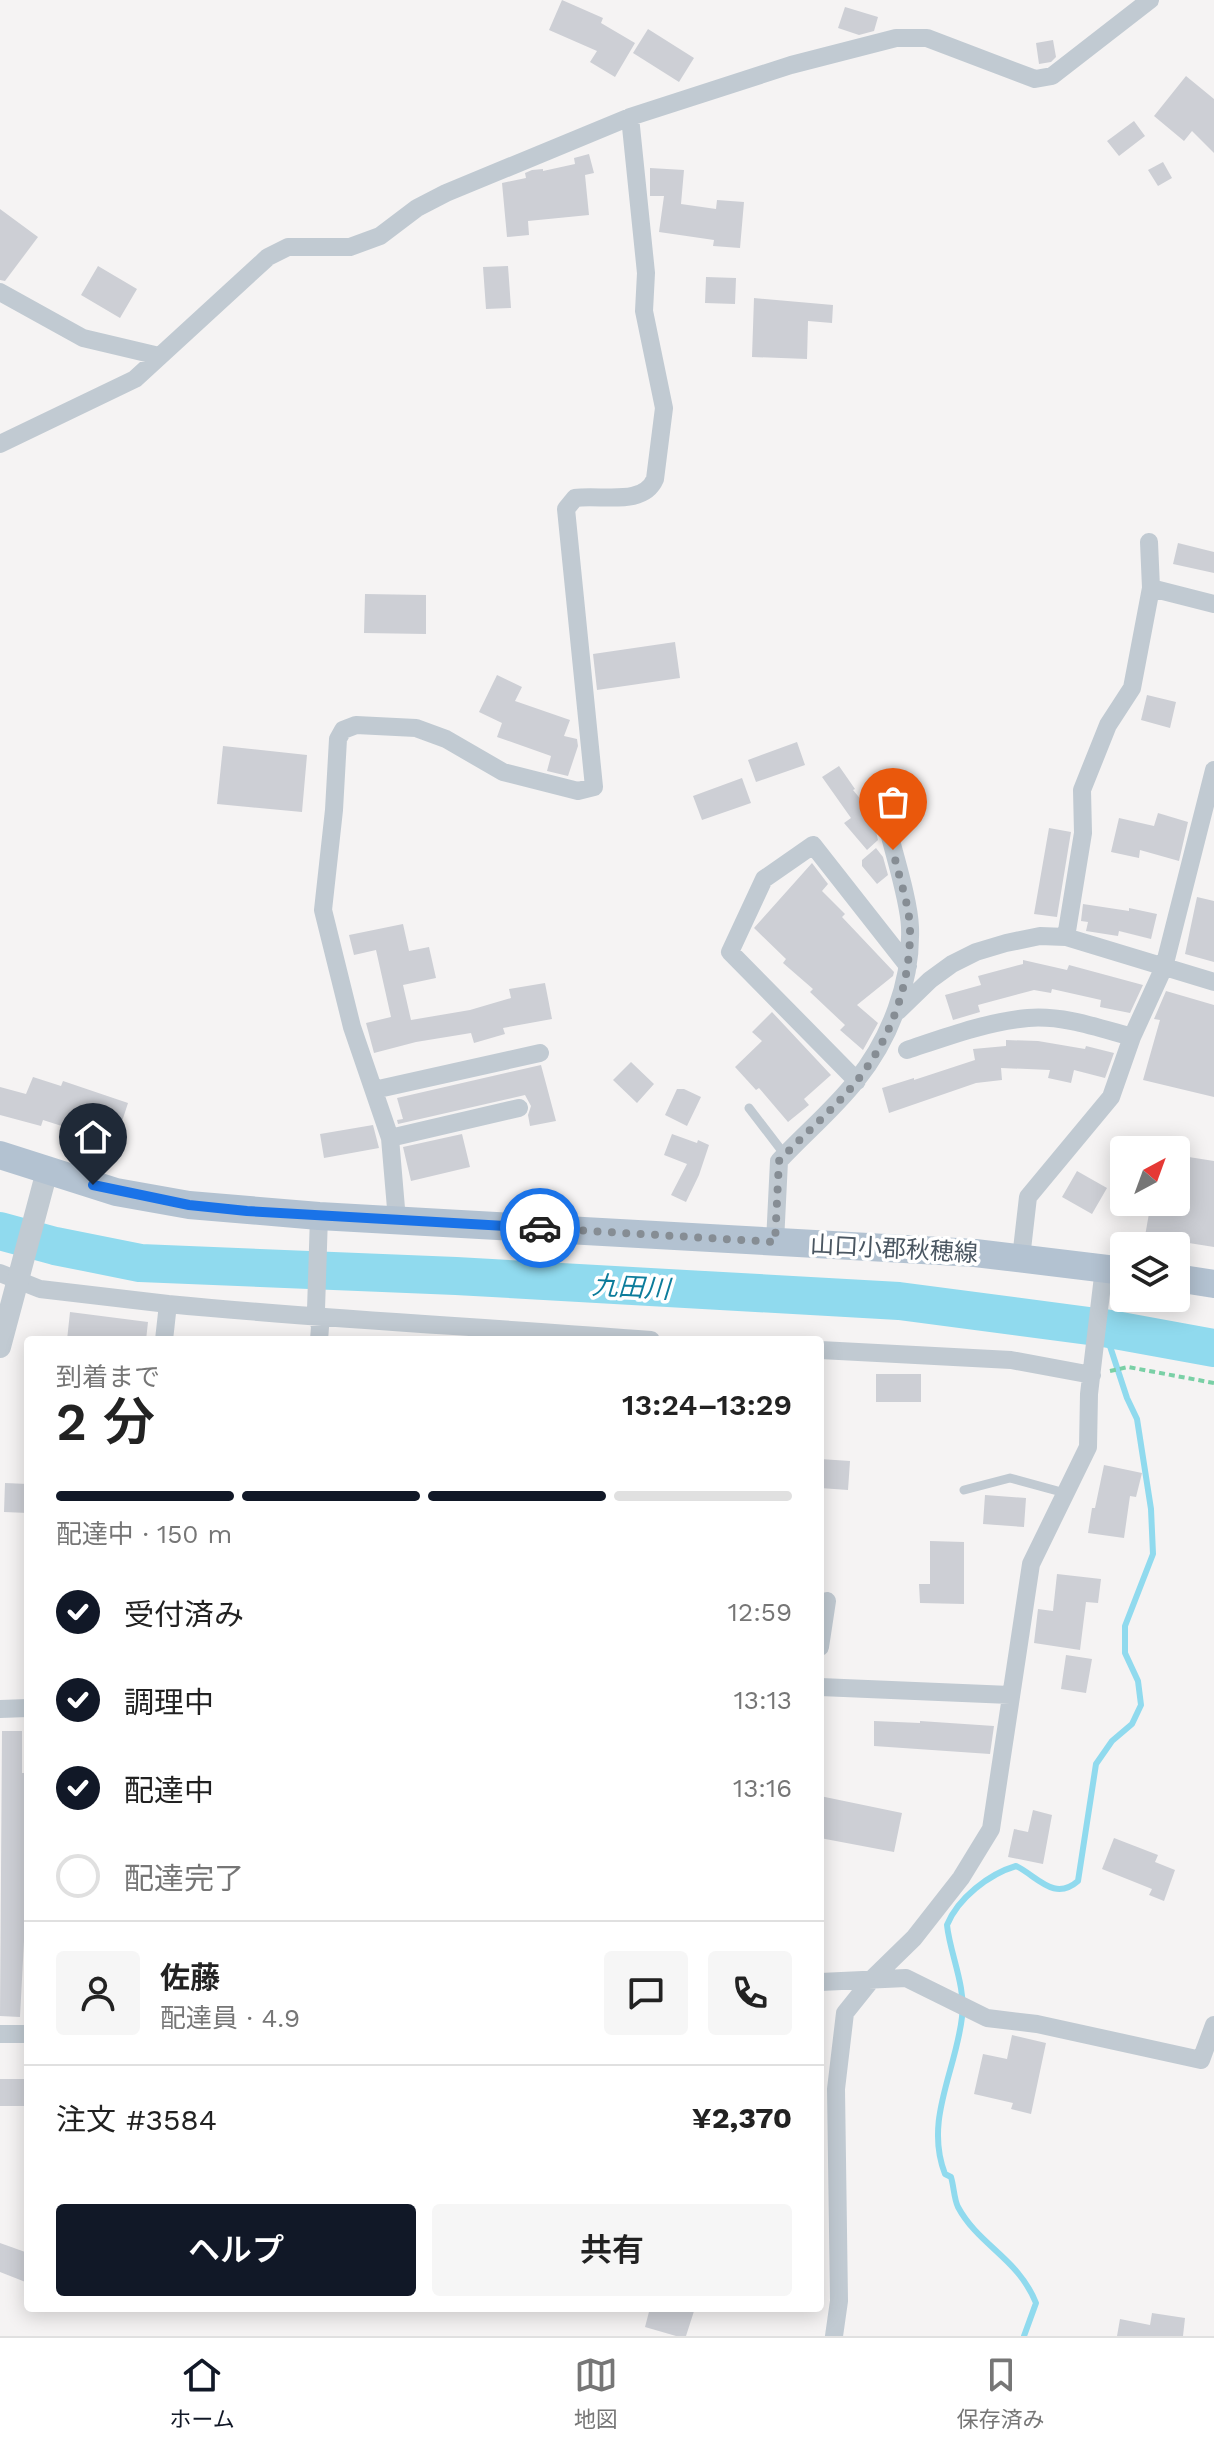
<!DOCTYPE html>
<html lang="ja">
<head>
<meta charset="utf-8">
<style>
  :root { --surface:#fff; --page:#f6f6f6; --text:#222; --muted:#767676; --line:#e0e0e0; --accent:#111827 }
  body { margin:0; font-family:"Work Sans","Noto Sans JP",sans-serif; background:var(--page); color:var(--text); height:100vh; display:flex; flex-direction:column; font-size:30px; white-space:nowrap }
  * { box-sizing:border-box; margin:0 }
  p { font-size:26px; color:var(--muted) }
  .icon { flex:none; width:44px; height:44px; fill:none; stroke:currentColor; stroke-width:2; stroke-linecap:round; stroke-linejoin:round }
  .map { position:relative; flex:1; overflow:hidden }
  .side { position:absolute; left:24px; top:1336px; width:800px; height:976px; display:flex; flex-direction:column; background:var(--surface); border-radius:8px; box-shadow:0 4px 20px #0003 }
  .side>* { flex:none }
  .needle { width:52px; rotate:41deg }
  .fabs { position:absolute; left:1110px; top:1136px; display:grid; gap:16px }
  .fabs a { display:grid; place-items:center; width:80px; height:80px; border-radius:8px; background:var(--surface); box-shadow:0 4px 20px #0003; font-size:40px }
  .pin { position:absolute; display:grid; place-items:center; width:68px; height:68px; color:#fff; margin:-82px -34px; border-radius:50% 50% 50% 0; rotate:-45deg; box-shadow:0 0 8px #0007 }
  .pin .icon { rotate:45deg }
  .courier { position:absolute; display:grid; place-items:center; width:80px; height:80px; margin:-40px; border:6px solid #1a73e8; border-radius:50%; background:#fff; color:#222; box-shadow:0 2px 10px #0007 }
  .overview em { font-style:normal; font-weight:600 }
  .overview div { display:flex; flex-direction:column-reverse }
  .overview { display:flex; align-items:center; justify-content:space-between; height:136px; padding:0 32px }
  h1 { font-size:52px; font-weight:600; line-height:60px }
  .bar { display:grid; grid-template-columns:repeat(4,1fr); gap:12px 8px; align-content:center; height:96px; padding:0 32px }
  .bar i { height:10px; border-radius:6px; background:var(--line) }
  .bar .on { background:var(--accent) }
  .bar p { grid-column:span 4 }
  .line { display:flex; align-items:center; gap:20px; padding:0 32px; border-top:2px solid var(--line) }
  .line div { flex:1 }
  .round { display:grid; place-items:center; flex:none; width:84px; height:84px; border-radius:8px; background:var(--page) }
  ol { padding:0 32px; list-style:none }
  li { display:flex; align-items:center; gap:24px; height:88px }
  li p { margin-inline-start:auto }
  li .icon { padding:8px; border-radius:50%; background:var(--accent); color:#fff; stroke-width:4 }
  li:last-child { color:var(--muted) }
  li i { width:44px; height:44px; border:4px solid var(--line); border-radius:50% }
  .primary-button { display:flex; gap:16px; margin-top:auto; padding:16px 32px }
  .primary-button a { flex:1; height:92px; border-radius:8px; background:var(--accent); color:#fff; font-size:32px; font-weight:600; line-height:92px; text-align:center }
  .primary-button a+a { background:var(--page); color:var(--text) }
  .tabs { display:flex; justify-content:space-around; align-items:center; height:112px; border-top:2px solid var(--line); background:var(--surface); font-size:22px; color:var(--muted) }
  .tabs a { display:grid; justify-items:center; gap:4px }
  .tabs .on { color:var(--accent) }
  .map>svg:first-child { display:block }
</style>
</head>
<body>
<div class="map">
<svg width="1214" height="2336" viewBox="0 0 1214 2336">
  <rect width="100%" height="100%" fill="#f5f3f3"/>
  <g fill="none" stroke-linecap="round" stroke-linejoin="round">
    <path stroke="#90daee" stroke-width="6" d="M1024 2336 1036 2303C1018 2258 979 2246 958 2207 954 2199 954 2187 951 2177L945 2174C924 2120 956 2071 962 2017 966 1986 950 1954 947 1925 958 1898 989 1874 1016 1866 1037 1876 1054 1902 1078 1881L1096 1764 1112 1741 1132 1724 1141 1705 1138 1681 1125 1653V1626L1153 1554 1151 1509 1137 1419 1127 1398 1104 1328"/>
    <path stroke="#90daee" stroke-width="38" d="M0 1231 55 1246 140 1263 456 1276 899 1301 1104 1328 1214 1348"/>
  </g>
  <path fill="#cdcfd5" d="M562 0 603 18 601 23 635 43 615 77 590 62 597 51 549 30Z
    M845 7 878 17 874 31 859 35 838 28Z
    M648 29 694 58 679 82 633 53Z
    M1053 40 1056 57 1051 62 1039 64 1036 43Z
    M1186 76 1214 99V153L1192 131 1184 141 1154 116Z
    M1134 121 1145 136 1119 156 1107 141Z
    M589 154 594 173 585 175 589 215 528 221 529 235 507 237 502 183 526 178 525 173 532 170 543 169V171L575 164 574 158Z
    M1163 162 1172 178 1158 186 1148 170Z
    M650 168 684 170 681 204 716 209 717 200 744 202 740 248 713 246 714 240 659 232 664 196H650Z
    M0 209 38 237 5 281 0 280Z
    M98 266 137 289 120 318 81 295Z
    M508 266 511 308 486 309 483 267Z
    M706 277 736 278 735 304 705 303Z
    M754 298 833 305 832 323 808 321 807 359 752 357Z
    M1178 543 1214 552V573L1173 564Z
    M365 594 426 595V634L364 633Z
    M675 642 680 678 597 690 593 654Z
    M497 675 522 687 515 701 570 720 564 736 577 739 578 746 568 776 547 771 551 756 497 737 502 723 479 712Z
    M1147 695 1176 702 1170 728 1141 720Z
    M797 742 805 765 756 782 748 760Z
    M223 746 307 755 302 812 217 804Z
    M839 766 855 789 853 790 877 819 875 827 878 840 867 850 844 823 851 818 822 777Z
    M742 778 751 803 702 820 693 796Z
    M1158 813 1188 822 1179 861 1140 850 1139 858 1111 852 1119 818 1154 826Z
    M1049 828 1071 832 1057 917 1034 914Z
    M876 848 883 857 888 875 877 884 862 866V860Z
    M812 863 828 884 822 891 845 914 842 917 894 972 893 976 857 1005 878 1023 863 1050 840 1030 845 1025 810 992 813 989 783 963 786 959 754 928Z
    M1197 897 1214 901V962L1185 954Z
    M1083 904 1129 911V908L1157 914 1151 939 1119 931 1118 936 1086 931 1088 922 1081 921Z
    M403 924 409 951 429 947 436 978 403 985 411 1020 470 1010 511 998 509 989 545 983 552 1019 503 1028 505 1034 474 1043 471 1033 416 1042 374 1053 366 1023 391 1017 376 950 354 955 349 935Z
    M1023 960 1067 970 1069 965 1143 985 1130 1013 1100 1007 1101 1000 1052 989 1051 993 1034 990 978 1005 980 1012 953 1020 945 995 981 985 978 976 1023 964Z
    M1166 991 1214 1005V1097L1143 1080 1160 1020 1154 1019Z
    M772 1012 831 1075 804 1099 809 1105 788 1122 759 1088 756 1090 735 1067 762 1041 752 1032Z
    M1006 1040 1038 1041 1085 1049 1086 1046 1114 1053 1105 1078 1074 1070 1071 1083 1048 1078 1050 1070 1001 1068 1002 1080 976 1083 889 1113 882 1088 914 1078V1080L975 1060 973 1049 1006 1046Z
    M631 1062 654 1084 637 1103 613 1080Z
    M541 1065 556 1121 530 1126 528 1115 531 1106 525 1095 398 1124 397 1120 403 1119 397 1098Z
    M33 1077 61 1086 63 1081 128 1103 115 1143 43 1120 41 1126 0 1115V1087L26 1094Z
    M677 1089H684L701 1097 687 1126 665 1115Z
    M373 1125 379 1148 324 1158 320 1134Z
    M462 1134 470 1167 411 1181 403 1147Z
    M672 1134 697 1143 698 1140 709 1145 699 1175 686 1202 671 1195 687 1164 664 1155Z
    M1176 1155 1214 1161V1247L1145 1236 1151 1202H1176Z
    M1077 1171 1107 1188 1092 1214 1062 1197Z
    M70 1312 148 1322 146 1340H67Z
    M876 1374H921V1402H876Z
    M820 1459 850 1461 848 1490 820 1488Z
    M1104 1465 1142 1473 1136 1497 1130 1496 1124 1538 1088 1533 1092 1508H1095Z
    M5 1483 28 1484V1513L4 1512Z
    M985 1495 1026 1498 1024 1527 983 1524Z
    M930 1541 964 1542V1604L920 1603 919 1584H930Z
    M1057 1574 1101 1579 1098 1603 1086 1602 1080 1650 1034 1643 1038 1609 1053 1611Z
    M1066 1655 1092 1659 1086 1693 1061 1689Z
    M874 1721 920 1723V1721L994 1726 990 1754 874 1746Z
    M2 1731H22V1773H26L27 1941H24L20 2017 0 2016Z
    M820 1796 902 1813 894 1852 820 1838Z
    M1033 1810 1052 1815 1043 1864 1008 1857 1014 1829 1028 1832Z
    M1114 1838 1158 1855 1155 1862 1175 1870 1164 1901 1149 1895 1152 1889 1102 1869Z
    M1012 2035 1046 2043 1031 2114 1011 2109 1013 2103 974 2094 983 2054 1007 2059Z
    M0 2079H28V2106H0Z
    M0 2243 28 2253V2283L0 2272Z
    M650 2308H695L686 2336H676L645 2327Z
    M1152 2313 1185 2318 1183 2336H1117L1120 2319 1150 2325Z"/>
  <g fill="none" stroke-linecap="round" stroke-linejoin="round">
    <path stroke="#7ad0a6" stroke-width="4" stroke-dasharray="6 4" stroke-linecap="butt" d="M1110 1371 1128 1367 1214 1383"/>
    <path stroke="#c1cad2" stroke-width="9" d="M749 1108 785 1155
      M964 1490 1010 1478 1065 1493"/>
    <path stroke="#c1cad2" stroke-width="18" d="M0 292 83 338 159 356
      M0 444 135 379 268 257 288 247H350L380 236 417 208 446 193 630 117 791 65 896 38H927L1035 79 1052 76 1150 0
      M1151 588 1214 604
      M1066 937 1083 833 1082 790 1108 725 1132 688 1151 588 1149 542
      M898 1011 930 980 952 964 976 952 1006 943 1040 936 1066 937 1214 982
      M907 1050C946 1037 986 1022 1028 1018 1063 1015 1099 1028 1132 1037
      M857 1081 730 952 764 879 813 845 908 966
      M374 1090 540 1053
      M390 1138 519 1108
      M397 1220 390 1138 352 1027 323 910 334 810 338 739 343 730 356 725 416 728 446 739 503 772 578 791 594 787 566 509 575 498C601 494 643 507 655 479L664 408 644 311 646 273 630 117
      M775 1242 779 1161C804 1134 833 1110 856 1081 890 1039 912 982 910 927 909 900 894 854 887 825
      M1021 1258 1028 1197 1111 1097 1132 1037 1164 967 1214 770
      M0 1273 40 1289 168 1304
      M164 1340 168 1304C329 1320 490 1327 651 1340
      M319 1340 320 1327 316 1310 319 1216
      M820 1350 1011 1360 1092 1375
      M820 1647 827 1601
      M820 1687 1010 1695
      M0 1709 28 1708
      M820 1982 906 1978 987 2018 1037 2024 1201 2060 1214 2025
      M0 2034H28
      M834 2336 839 2301 836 2089 845 2013 873 1978 914 1938 961 1878 991 1829 1031 1564 1088 1447 1089 1394 1104 1268"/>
    <path stroke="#c1cad2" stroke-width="22" d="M0 1347 47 1171"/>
    <path stroke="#b3c2d1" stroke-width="28" d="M0 1155 116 1192 189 1205 319 1216 975 1253 1124 1271
      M1176 1278 1214 1284"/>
  </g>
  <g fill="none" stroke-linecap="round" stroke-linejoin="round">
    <path stroke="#868d94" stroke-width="8" stroke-dasharray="0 14.4" d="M540 1228 775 1242 779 1161C804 1134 833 1110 856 1082 891 1039 911 983 910 928 909 903 898 875 893 850"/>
    <path stroke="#1a73e8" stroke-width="10" d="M93 1185 189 1205 247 1211 540 1228"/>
  </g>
  <g text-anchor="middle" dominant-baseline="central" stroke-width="7" stroke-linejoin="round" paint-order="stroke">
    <g font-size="24" fill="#4a5661" stroke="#fff">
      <text transform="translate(894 1249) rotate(3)">山口小郡秋穂線</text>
    </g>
    <g font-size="26" font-style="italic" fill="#0c7c9b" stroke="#fff">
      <text transform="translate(631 1287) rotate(3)">九田川</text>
    </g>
  </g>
</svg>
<div class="fabs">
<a><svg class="needle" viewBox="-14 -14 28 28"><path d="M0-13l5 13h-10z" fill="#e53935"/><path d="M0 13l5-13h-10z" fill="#767676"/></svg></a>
<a><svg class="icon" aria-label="layers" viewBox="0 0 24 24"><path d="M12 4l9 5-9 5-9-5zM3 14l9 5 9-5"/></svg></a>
</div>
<div class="pin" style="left:893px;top:850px;background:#ea580c"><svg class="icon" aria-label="bag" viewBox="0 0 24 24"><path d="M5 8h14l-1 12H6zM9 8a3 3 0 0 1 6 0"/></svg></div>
<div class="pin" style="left:93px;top:1185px;background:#1f2937"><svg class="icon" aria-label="home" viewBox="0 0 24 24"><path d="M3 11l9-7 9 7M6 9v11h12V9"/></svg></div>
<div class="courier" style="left:540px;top:1228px"><svg class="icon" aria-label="car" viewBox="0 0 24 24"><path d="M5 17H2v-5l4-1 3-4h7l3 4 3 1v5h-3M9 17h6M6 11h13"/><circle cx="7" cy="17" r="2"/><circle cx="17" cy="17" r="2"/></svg></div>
<section class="side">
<div class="overview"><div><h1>2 分</h1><p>到着まで</p></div><em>13:24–13:29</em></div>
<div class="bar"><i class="on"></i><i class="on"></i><i class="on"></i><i></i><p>配達中 · 150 m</p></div>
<ol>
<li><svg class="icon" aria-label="check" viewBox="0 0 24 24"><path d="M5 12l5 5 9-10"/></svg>受付済み<p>12:59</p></li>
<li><svg class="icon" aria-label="check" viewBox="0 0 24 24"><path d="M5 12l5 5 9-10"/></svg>調理中<p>13:13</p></li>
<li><svg class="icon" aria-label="check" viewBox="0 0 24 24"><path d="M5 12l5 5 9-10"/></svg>配達中<p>13:16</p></li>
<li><i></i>配達完了</li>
</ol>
<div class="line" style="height:144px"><a class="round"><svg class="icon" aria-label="person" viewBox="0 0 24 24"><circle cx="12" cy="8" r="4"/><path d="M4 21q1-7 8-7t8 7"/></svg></a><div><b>佐藤</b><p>配達員 · 4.9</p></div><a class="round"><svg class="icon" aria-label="chat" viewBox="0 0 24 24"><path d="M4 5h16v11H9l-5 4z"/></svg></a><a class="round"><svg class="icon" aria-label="phone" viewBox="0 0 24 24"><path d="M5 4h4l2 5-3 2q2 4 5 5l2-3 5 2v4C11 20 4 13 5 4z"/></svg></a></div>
<div class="line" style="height:104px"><div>注文 #3584</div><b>¥2,370</b></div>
<div class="primary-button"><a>ヘルプ</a><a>共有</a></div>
</section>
</div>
<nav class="tabs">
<a class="on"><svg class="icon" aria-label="home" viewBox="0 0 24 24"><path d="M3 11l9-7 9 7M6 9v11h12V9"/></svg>ホーム</a>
<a><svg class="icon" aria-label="map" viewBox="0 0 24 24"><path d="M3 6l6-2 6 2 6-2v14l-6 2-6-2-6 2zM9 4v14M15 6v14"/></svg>地図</a>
<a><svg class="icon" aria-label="saved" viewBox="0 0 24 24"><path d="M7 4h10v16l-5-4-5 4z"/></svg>保存済み</a>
</nav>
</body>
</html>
